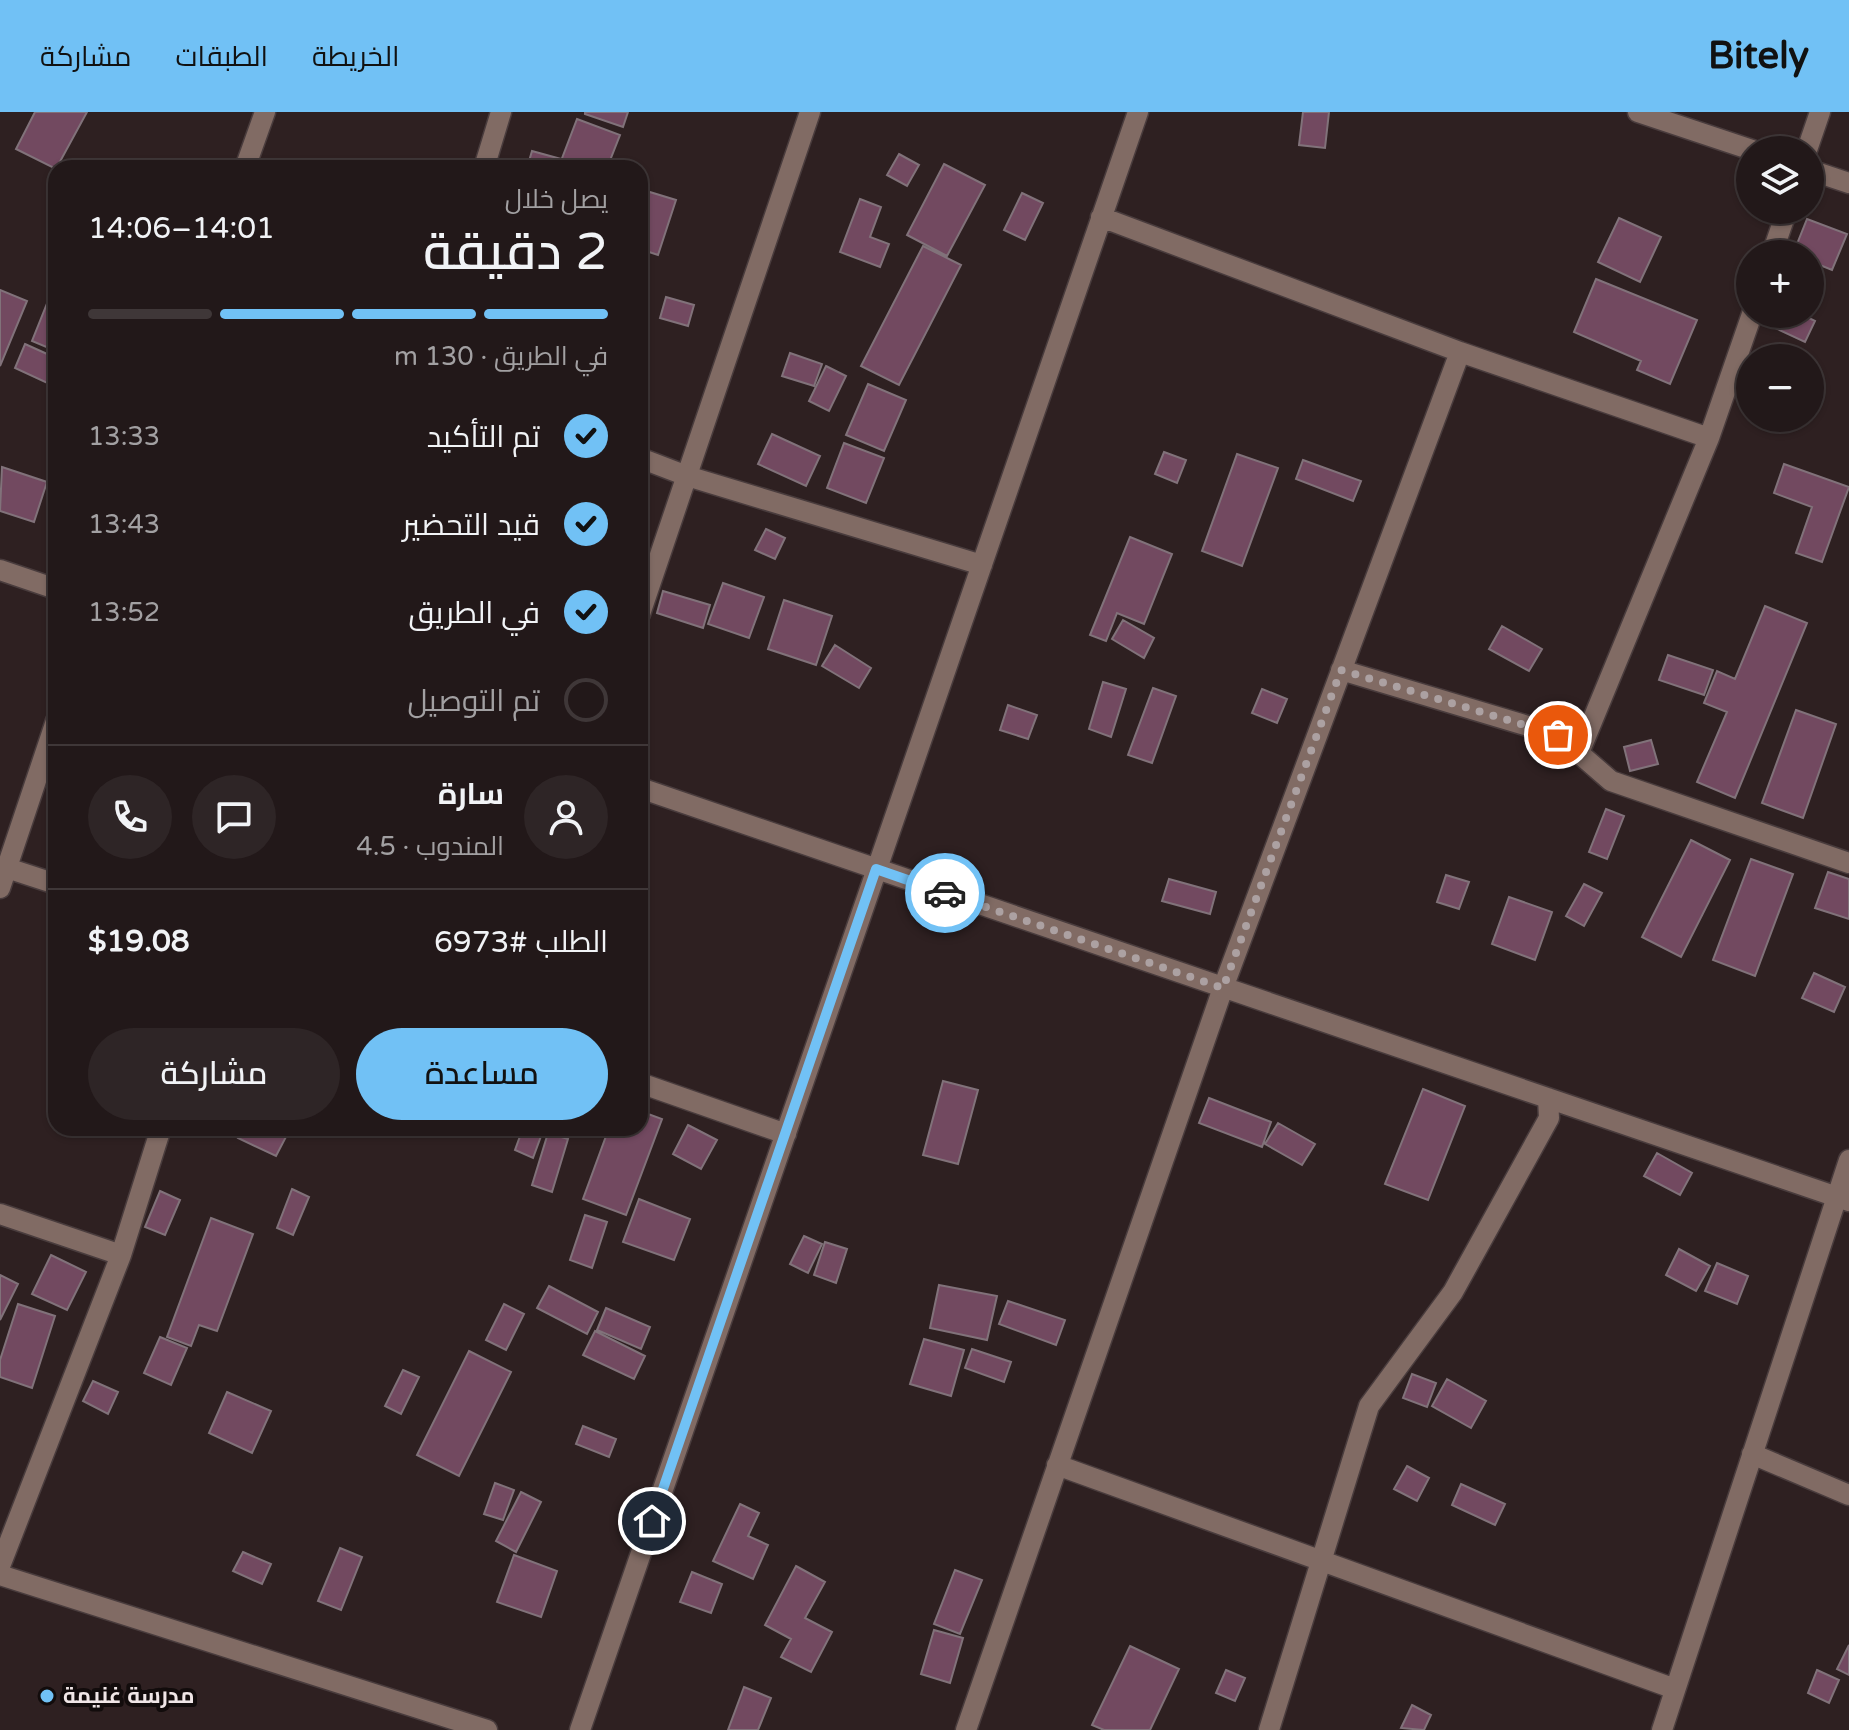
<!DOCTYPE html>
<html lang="ar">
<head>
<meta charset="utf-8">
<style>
  :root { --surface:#221819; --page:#2e2526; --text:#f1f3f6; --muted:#a2a0a2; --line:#3f3738; --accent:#71c1f5 }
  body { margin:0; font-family:"Varela Round",Cairo,sans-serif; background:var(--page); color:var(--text); direction:rtl; height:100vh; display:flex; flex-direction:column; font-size:30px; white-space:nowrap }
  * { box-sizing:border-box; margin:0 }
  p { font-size:26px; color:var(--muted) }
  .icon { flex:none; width:44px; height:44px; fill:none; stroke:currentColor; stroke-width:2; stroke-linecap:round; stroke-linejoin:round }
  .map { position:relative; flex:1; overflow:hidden; direction:ltr }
  .sheet { position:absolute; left:48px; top:48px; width:600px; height:976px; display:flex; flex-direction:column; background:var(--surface); border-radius:24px; box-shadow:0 2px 6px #0004,0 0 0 2px var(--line); direction:rtl }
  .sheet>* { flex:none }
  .controls { position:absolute; left:1736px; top:24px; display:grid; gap:16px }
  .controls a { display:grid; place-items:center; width:88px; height:88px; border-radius:50%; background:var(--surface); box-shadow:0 2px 6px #0004,0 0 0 2px var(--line); font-size:40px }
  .pin { position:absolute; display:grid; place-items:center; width:68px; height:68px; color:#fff; margin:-34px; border:4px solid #fff; border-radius:50%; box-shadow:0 2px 8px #0007 }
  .courier { position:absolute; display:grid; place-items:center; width:80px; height:80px; margin:-40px; border:6px solid #71c1f5; border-radius:50%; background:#fff; color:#222; box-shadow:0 2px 10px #0007 }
  .overview em { font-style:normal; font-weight:600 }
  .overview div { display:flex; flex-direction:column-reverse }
  .overview { display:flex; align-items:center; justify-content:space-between; height:136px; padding:0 40px }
  h1 { font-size:52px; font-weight:600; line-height:60px }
  .bar { display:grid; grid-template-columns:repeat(4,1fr); gap:12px 8px; align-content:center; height:96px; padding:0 40px }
  .bar i { height:10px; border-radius:6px; background:var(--line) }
  .bar .on { background:var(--accent) }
  .bar p { grid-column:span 4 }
  .line { display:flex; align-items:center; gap:20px; padding:0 40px; border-top:2px solid var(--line) }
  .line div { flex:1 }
  .round { display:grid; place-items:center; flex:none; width:84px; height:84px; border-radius:42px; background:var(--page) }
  ol { padding:0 40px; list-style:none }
  li { display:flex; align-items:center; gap:24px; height:88px }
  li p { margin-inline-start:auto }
  li .icon { padding:8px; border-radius:50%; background:var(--accent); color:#111; stroke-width:4 }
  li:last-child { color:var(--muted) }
  li i { width:44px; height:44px; border:4px solid var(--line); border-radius:50% }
  .cta { display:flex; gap:16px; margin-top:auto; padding:16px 40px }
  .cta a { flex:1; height:92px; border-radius:48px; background:var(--accent); color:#111; font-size:32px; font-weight:600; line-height:92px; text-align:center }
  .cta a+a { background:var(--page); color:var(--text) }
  header { display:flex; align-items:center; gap:48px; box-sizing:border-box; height:112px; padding:0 40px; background:var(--accent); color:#111 }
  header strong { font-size:38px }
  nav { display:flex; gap:44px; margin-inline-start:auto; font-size:28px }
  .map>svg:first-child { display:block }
</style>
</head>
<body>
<header>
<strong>Bitely</strong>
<nav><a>الخريطة</a><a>الطبقات</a><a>مشاركة</a></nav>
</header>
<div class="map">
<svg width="1849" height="1618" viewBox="0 0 1849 1618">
  <rect width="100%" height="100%" fill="#2e2021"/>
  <path fill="#724960" stroke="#81727a" stroke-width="2" d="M35 0H87L56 57 16 37Z
    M585 0H628L623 15 585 2Z
    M1303 0H1329L1325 36 1299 33Z
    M577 7 620 23 607 56H579L561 49Z
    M532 39 561 47 558 56H527Z
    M899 42 919 53 907 74 887 63Z
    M944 52 985 73 947 144 907 123Z
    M640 77 676 88 658 143 640 137Z
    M1022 81 1043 91 1025 128 1004 118Z
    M860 87 881 95 870 125 889 132 880 155 840 140Z
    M1619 106 1661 125 1640 170 1598 150Z
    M1807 107 1847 122 1832 158 1810 149V142H1793Z
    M923 134 961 153 899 273 861 254Z
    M1596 167 1697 208 1670 272 1637 258 1641 249 1574 220Z
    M0 178 27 189 0 254Z
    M666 185 694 193 688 214 660 206Z
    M48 189 56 192V239L32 229Z
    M1777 202H1801L1815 209 1805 230 1771 214Z
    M25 232 56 246V275L15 256Z
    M790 241 822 252 814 274 782 264Z
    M826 254 846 264 829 299 809 289Z
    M868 272 906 288 884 339 846 323Z
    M772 322 820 344 806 374 758 352Z
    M844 331 884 346 866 391 827 376Z
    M1164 340 1186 348 1177 371 1155 362Z
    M1237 342 1278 356 1242 454 1202 439Z
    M1303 348 1361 369 1353 389 1296 367Z
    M1784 352 1849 375 1822 450 1796 441 1812 395 1774 381Z
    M2 355 47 370 34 410 0 399Z
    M766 417 785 426 775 447 755 438Z
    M1130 425 1172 442 1144 512 1117 501 1106 529 1090 523Z
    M723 471 764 485 749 526 708 512Z
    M663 479 710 493 703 516 657 501Z
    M784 488 832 504 816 553 768 537Z
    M1765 494 1807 511 1735 686 1697 670 1727 600 1704 591 1717 559 1735 567Z
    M1123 508 1154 526 1144 546 1112 527Z
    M1502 514 1542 537 1529 559 1489 537Z
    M835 533 871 556 859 576 822 554Z
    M1668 543 1713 558 1704 583 1659 568Z
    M1103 570 1126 577 1111 625 1089 617Z
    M1153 576 1176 584 1152 651 1128 643Z
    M1262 577 1287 587 1277 611 1252 601Z
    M1008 593 1037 603 1028 627 1000 618Z
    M1796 598 1836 612 1803 706 1762 691Z
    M1651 628 1658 652 1630 659 1624 635Z
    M1606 697 1624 704 1607 747 1589 740Z
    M1691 728 1730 748 1681 845 1642 825Z
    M1751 747 1793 762 1755 864 1713 848Z
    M1828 760 1849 767V807L1815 796Z
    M1446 763 1469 770 1459 797 1437 790Z
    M1169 767 1216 780 1210 802 1162 789Z
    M1584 772 1602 781 1584 814 1566 804Z
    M1509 785 1552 800 1535 848 1492 832Z
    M1814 861 1845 875 1834 900 1802 886Z
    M943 969 978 978 958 1052 923 1043Z
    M1423 977 1465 994 1428 1088 1385 1072Z
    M1209 986 1271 1010 1262 1035 1199 1011Z
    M640 999 662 1007 626 1103 583 1087 609 1016H640Z
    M1278 1011 1315 1032 1302 1053 1265 1032Z
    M688 1013 717 1028 701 1057 673 1042Z
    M243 1016H278L288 1021 276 1044 238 1026Z
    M523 1016H544L533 1046 515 1038Z
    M548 1021 568 1027 552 1080 532 1073Z
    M1657 1041 1692 1061 1680 1083 1644 1064Z
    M292 1077 309 1085 293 1123 277 1116Z
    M160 1079 180 1088 165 1123 145 1115Z
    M639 1087 690 1107 674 1148 623 1130Z
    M585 1103 607 1110 592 1156 570 1148Z
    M211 1106 253 1122 217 1219 199 1213 191 1234 167 1225Z
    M804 1124 822 1132 808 1161 790 1152Z
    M825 1130 847 1137 836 1171 814 1163Z
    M1679 1137 1710 1154 1696 1179 1666 1163Z
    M51 1143 86 1160 67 1198 32 1182Z
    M1717 1151 1748 1164 1737 1192 1705 1179Z
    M0 1163 18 1172 0 1208Z
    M939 1173 997 1184 987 1228 930 1216Z
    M549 1174 598 1200 587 1222 537 1196Z
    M1008 1189 1065 1208 1056 1233 999 1212Z
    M18 1192 55 1204 32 1276 0 1265V1248Z
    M504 1192 524 1202 506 1238 486 1228Z
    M606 1196 650 1215 641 1237 597 1218Z
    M595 1219 645 1244 634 1267 583 1243Z
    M160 1225 187 1236 171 1273 144 1261Z
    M924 1227 964 1238 951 1284 910 1272Z
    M972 1237 1011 1250 1004 1270 965 1256Z
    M469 1239 511 1260 459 1364 417 1343Z
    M403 1258 419 1265 401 1302 385 1294Z
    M1412 1262 1436 1271 1427 1295 1403 1286Z
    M1447 1267 1486 1289 1471 1316 1432 1294Z
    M93 1269 118 1280 108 1302 83 1289Z
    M227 1280 271 1299 252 1341 209 1321Z
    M583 1314 616 1327 609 1345 576 1332Z
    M1407 1354 1429 1366 1417 1389 1394 1377Z
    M495 1371 514 1378 503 1408 484 1402Z
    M1461 1372 1505 1392 1495 1413 1452 1393Z
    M521 1380 541 1390 516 1440 496 1429Z
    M740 1392 759 1401 748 1424 768 1433 753 1467 713 1449Z
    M340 1436 362 1445 341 1498 318 1489Z
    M243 1440 271 1452 262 1472 233 1459Z
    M514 1443 557 1459 541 1505 497 1490Z
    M796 1454 825 1470 805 1506 832 1520 811 1560 781 1545 791 1527 765 1513Z
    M955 1458 982 1468 960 1522 934 1512Z
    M692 1460 722 1472 711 1501 680 1490Z
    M934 1518 963 1526 950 1571 921 1562Z
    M1849 1533V1563L1837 1557Z
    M1130 1534 1179 1557 1150 1618H1104L1092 1613Z
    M1226 1558 1245 1566 1235 1589 1216 1581Z
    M1817 1558 1839 1568 1829 1591 1808 1581Z
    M744 1575 771 1586 758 1618H728Z
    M1412 1593 1431 1603 1424 1618 1401 1616Z"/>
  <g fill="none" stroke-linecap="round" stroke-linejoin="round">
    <g stroke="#493c3d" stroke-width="23">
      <path id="minor" d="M1638 0 1752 38
        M1807 38 1820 0
        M245 56 265 0
        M484 56 501 0
        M1810 58 1849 71
        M1101 105 1460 240 1709 326
        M1772 142 1787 98
        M640 346 687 364 982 453
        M0 458 56 477
        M640 502 810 0
        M1341 558 1558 623 1611 669 1849 751
        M1579 641 1709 326 1752 202
        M640 676 1849 1089
        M7 756 56 772
        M0 776 56 609
        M640 971 786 1022
        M0 1102 121 1143
        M1752 1342 1849 1383
        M1057 1353 1675 1577
        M0 1454 121 1143 161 1016
        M0 1463 487 1618
        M580 1618 1138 0
        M966 1618 1223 876 1460 240
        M1269 1618 1369 1294 1453 1180 1549 1006 1548 986
        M1662 1618 1849 1048"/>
    </g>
    <use href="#minor" stroke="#816b64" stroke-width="20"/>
  </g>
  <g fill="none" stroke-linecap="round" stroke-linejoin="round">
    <path stroke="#aca1a2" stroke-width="8" stroke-dasharray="0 14.4" d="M945 781 1223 876 1341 558 1558 623"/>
    <path stroke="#71c1f5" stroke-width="10" d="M652 1409 876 757 945 781"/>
  </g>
  <circle fill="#71c1f5" stroke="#120c0c" stroke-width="3" cx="47" cy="1584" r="8"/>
  <g text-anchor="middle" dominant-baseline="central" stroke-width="8" stroke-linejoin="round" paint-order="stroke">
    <g font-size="22" font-weight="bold" fill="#f0e6e7" stroke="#120c0c" text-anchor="start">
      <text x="63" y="1584">مدرسة غنيمة</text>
    </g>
  </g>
</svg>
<div class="controls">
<a><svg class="icon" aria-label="layers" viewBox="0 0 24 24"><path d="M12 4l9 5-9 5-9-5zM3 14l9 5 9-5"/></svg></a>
<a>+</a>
<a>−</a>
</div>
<div class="pin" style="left:1558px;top:623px;background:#ea580c"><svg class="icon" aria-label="bag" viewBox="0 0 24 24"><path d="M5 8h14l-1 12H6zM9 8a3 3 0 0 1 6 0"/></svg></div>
<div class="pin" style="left:652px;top:1409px;background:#1f2937"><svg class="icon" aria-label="home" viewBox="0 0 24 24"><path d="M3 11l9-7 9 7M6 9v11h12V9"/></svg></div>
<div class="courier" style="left:945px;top:781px"><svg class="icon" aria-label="car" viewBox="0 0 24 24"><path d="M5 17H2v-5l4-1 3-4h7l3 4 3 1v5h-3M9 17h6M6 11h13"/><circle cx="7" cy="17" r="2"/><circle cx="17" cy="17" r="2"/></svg></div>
<section class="sheet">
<div class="overview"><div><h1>2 دقيقة</h1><p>يصل خلال</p></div><em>14:01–14:06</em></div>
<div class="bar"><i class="on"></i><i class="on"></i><i class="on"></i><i></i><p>في الطريق · 130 m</p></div>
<ol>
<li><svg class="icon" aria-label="check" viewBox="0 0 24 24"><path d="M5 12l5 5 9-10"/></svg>تم التأكيد<p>13:33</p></li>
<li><svg class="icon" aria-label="check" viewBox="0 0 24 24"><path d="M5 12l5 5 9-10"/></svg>قيد التحضير<p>13:43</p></li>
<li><svg class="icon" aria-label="check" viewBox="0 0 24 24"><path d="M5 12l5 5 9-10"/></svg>في الطريق<p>13:52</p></li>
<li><i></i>تم التوصيل</li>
</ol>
<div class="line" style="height:144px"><a class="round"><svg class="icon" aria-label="person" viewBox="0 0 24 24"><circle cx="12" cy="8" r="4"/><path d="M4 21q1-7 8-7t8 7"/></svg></a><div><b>سارة</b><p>المندوب · 4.5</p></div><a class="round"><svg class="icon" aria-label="chat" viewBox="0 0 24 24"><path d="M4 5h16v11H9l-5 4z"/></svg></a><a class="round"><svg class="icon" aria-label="phone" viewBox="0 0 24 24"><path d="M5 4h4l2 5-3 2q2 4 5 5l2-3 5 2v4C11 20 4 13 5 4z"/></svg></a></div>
<div class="line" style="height:104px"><div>الطلب #6973</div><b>$19.08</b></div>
<div class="cta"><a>مساعدة</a><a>مشاركة</a></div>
</section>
</div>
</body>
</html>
